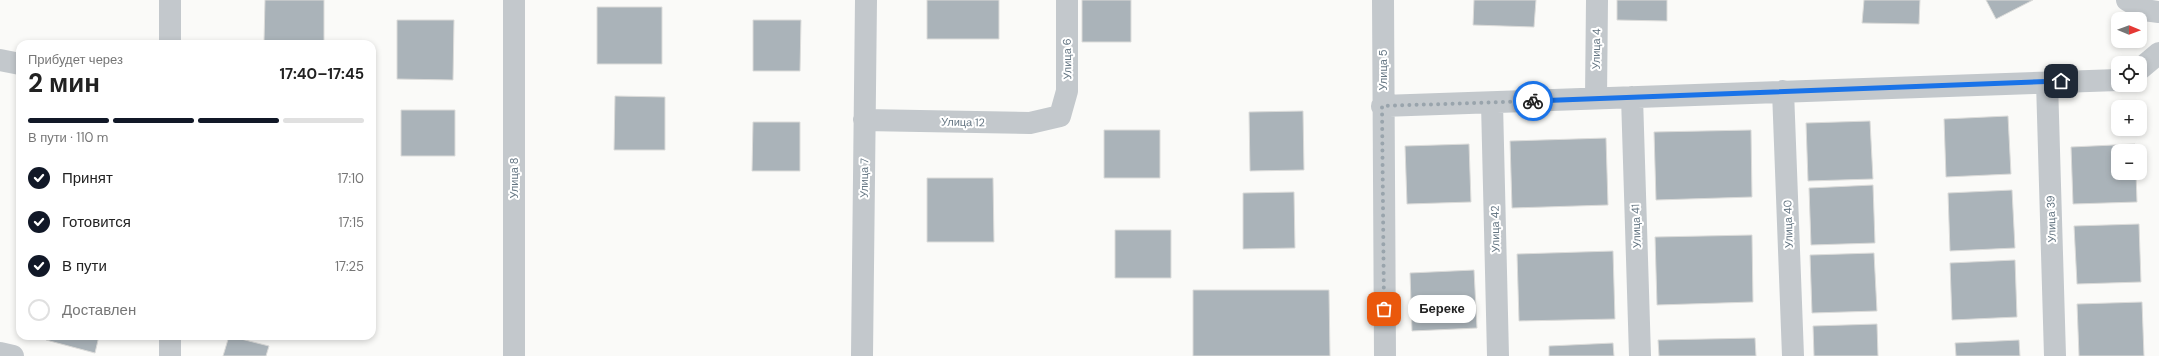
<!DOCTYPE html>
<html lang="ru">
<head>
<meta charset="utf-8">
<style>
  :root { --surface:#fff; --page:#f2f2f2; --text:#222; --muted:#767676; --line:#e0e0e0; --accent:#111827 }
  body { margin:0; font-family:"DM Sans",sans-serif; background:var(--page); color:var(--text); height:100vh; display:flex; flex-direction:column; font-size:15px; white-space:nowrap }
  * { box-sizing:border-box; margin:0 }
  p { font-size:13px; color:var(--muted) }
  .icon { flex:none; width:22px; height:22px; fill:none; stroke:currentColor; stroke-width:2; stroke-linecap:round; stroke-linejoin:round }
  .map { position:relative; flex:1; overflow:hidden }
  .side { position:absolute; left:16px; top:40px; width:360px; height:300px; display:flex; flex-direction:column; background:var(--surface); border-radius:12px; box-shadow:0 2px 6px #0003 }
  .side>* { flex:none }
  .needle { width:26px; rotate:91deg }
  .tools { position:absolute; left:2111px; top:12px; display:grid; gap:8px }
  .tools a { display:grid; place-items:center; width:36px; height:36px; border-radius:8px; background:var(--surface); box-shadow:0 2px 6px #0003; font-size:20px }
  .pin { position:absolute; display:grid; place-items:center; width:34px; height:34px; color:#fff; margin:-17px; border-radius:8px; box-shadow:0 2px 6px #0006 }
  .courier { position:absolute; display:grid; place-items:center; width:40px; height:40px; margin:-20px; border:3px solid #1a73e8; border-radius:50%; background:#fff; color:#222; box-shadow:0 1px 5px #0007 }
  .bubble { position:absolute; height:28px; border-radius:12px; background:var(--surface); box-shadow:0 2px 6px #0003; font-size:13px; font-weight:700; line-height:28px; text-align:center }
  .head em { font-style:normal; font-weight:700 }
  .head div { display:flex; flex-direction:column-reverse }
  .head { display:flex; align-items:center; justify-content:space-between; height:68px; padding:0 12px }
  h1 { font-size:26px; font-weight:700; line-height:30px }
  .bar { display:grid; grid-template-columns:repeat(4,1fr); gap:6px 4px; align-content:center; height:48px; padding:0 12px }
  .bar i { height:5px; border-radius:3px; background:var(--line) }
  .bar .on { background:var(--accent) }
  .bar p { grid-column:span 4 }
  ol { padding:0 12px; list-style:none }
  li { display:flex; align-items:center; gap:12px; height:44px }
  li p { margin-inline-start:auto }
  li .icon { padding:4px; border-radius:50%; background:var(--accent); color:#fff; stroke-width:4 }
  li:last-child { color:var(--muted) }
  li i { width:22px; height:22px; border:2px solid var(--line); border-radius:50% }
  .map>svg:first-child { display:block }
</style>
</head>
<body>
<div class="map">
<svg width="2159" height="356" viewBox="0 0 2159 356">
  <rect width="100%" height="100%" fill="#fafaf8"/>
  <path fill="#aab3b9" stroke="#dcdcda" d="M265 0H324V42L264 41Z
    M927 0H999V39H927Z
    M1082 0H1131V42H1082Z
    M1474 0H1536L1534 27 1473 25Z
    M1617 0H1667V21L1617 20Z
    M1864 0H1920L1919 24 1862 23Z
    M1986 0H2033L1996 19Z
    M597 7H662V64H597Z
    M397 20H454L453 80 397 79Z
    M753 20H801L800 71H753Z
    M615 96 665 97V150H614Z
    M401 110H455V156H401Z
    M1303 111 1304 170 1250 171 1249 112Z
    M2008 116 2011 174 1946 177 1944 119Z
    M1870 121 1873 179 1808 181 1806 123Z
    M753 122H800V171H752Z
    M1104 130H1160V178H1104Z
    M1751 130 1752 197 1656 200 1654 132Z
    M1606 138 1608 205 1512 208 1510 141Z
    M1469 144 1471 202 1407 204 1405 146Z
    M2135 144 2136 151H2118V173H2136L2137 202 2073 204 2071 147Z
    M927 178H993L994 242H927Z
    M1873 185 1875 243 1811 245 1809 188Z
    M2012 190 2015 248 1950 251 1948 193Z
    M1294 192 1295 248 1243 249V193Z
    M2139 224 2141 282 2077 284 2074 226Z
    M1115 230H1171V278H1115Z
    M1752 235 1753 302 1657 305 1655 237Z
    M1613 251 1615 319 1519 321 1517 254Z
    M1874 253 1877 311 1812 313 1810 255Z
    M2015 260 2017 317 1952 320 1950 263Z
    M1474 270 1477 328 1412 331 1410 273Z
    M1193 290H1329L1330 356H1193Z
    M2142 302 2144 356H2079L2077 304Z
    M1877 324 1878 356H1814L1813 326Z
    M47 336H99L95 353 46 340Z
    M229 336 269 346 266 356H223Z
    M1755 338 1756 356H1659L1658 340Z
    M2019 340 2020 356H1956L1955 343Z
    M1613 343 1614 356H1549V346Z"/>
  <g fill="none" stroke-linecap="round" stroke-linejoin="round">
    <path stroke="#c3c8cc" stroke-width="22" d="M170 0V44
      M514 0V356
      M1383 0 1385 356
      M2127 0 2144 10 2159 12
      M0 60 20 64
      M2140 69 2159 53
      M2047 82 2055 356
      M1783 91 1793 356
      M1632 97 1640 356
      M1596 98 1597 0
      M1492 103 1498 356
      M1382 106 2118 80
      M864 120 1030 123 1060 116 1067 91V0
      M170 336V356
      M0 353 13 356
      M862 356 866 0"/>
  </g>
  <g fill="none" stroke-linecap="round" stroke-linejoin="round">
    <path stroke="#99a4ac" stroke-width="4" stroke-dasharray="0 7.2" d="M1384 309 1382 106 1533 101"/>
    <path stroke="#1a73e8" stroke-width="5" d="M1533 101 2061 81"/>
  </g>
  <g text-anchor="middle" dominant-baseline="central" stroke-width="4" stroke-linejoin="round" paint-order="stroke">
    <g font-size="11" fill="#657683" stroke="#fff">
      <text transform="translate(1596 49) rotate(-89)">Улица 4</text>
      <text transform="translate(1067 59) rotate(-91)">Улица 6</text>
      <text transform="translate(1383 70) rotate(-90)">Улица 5</text>
      <text transform="translate(963 122) rotate(1)">Улица 12</text>
      <text transform="translate(514 178) rotate(-90)">Улица 8</text>
      <text transform="translate(864 178) rotate(-89)">Улица 7</text>
      <text transform="translate(2051 219) rotate(-92)">Улица 39</text>
      <text transform="translate(1788 224) rotate(-92)">Улица 40</text>
      <text transform="translate(1636 226) rotate(-92)">Улица 41</text>
      <text transform="translate(1495 229) rotate(-91)">Улица 42</text>
    </g>
  </g>
</svg>
<div class="tools">
<a><svg class="needle" viewBox="-14 -14 28 28"><path d="M0-13l5 13h-10z" fill="#e53935"/><path d="M0 13l5-13h-10z" fill="#767676"/></svg></a>
<a><svg class="icon" aria-label="locate" viewBox="0 0 24 24"><circle cx="12" cy="12" r="6"/><path d="M12 2v4M12 18v4M2 12h4M18 12h4"/></svg></a>
<a>+</a>
<a>−</a>
</div>
<div class="pin" style="left:1384px;top:309px;background:#ea580c"><svg class="icon" aria-label="bag" viewBox="0 0 24 24"><path d="M5 8h14l-1 12H6zM9 8a3 3 0 0 1 6 0"/></svg></div>
<div class="pin" style="left:2061px;top:81px;background:#1f2937"><svg class="icon" aria-label="home" viewBox="0 0 24 24"><path d="M3 11l9-7 9 7M6 9v11h12V9"/></svg></div>
<div class="courier" style="left:1533px;top:101px"><svg class="icon" aria-label="bike" viewBox="0 0 24 24"><circle cx="6" cy="16" r="4"/><circle cx="18" cy="16" r="4"/><path d="M6 16l4-8h5l3 8M10 8l3 8H6M13 5h3"/></svg></div>
<div class="bubble" style="left:1408px;top:295px;width:68px">Береке</div>
<section class="side">
<div class="head"><div><h1>2 мин</h1><p>Прибудет через</p></div><em>17:40–17:45</em></div>
<div class="bar"><i class="on"></i><i class="on"></i><i class="on"></i><i></i><p>В пути · 110 m</p></div>
<ol>
<li><svg class="icon" aria-label="check" viewBox="0 0 24 24"><path d="M5 12l5 5 9-10"/></svg>Принят<p>17:10</p></li>
<li><svg class="icon" aria-label="check" viewBox="0 0 24 24"><path d="M5 12l5 5 9-10"/></svg>Готовится<p>17:15</p></li>
<li><svg class="icon" aria-label="check" viewBox="0 0 24 24"><path d="M5 12l5 5 9-10"/></svg>В пути<p>17:25</p></li>
<li><i></i>Доставлен</li>
</ol>
</section>
</div>
</body>
</html>
